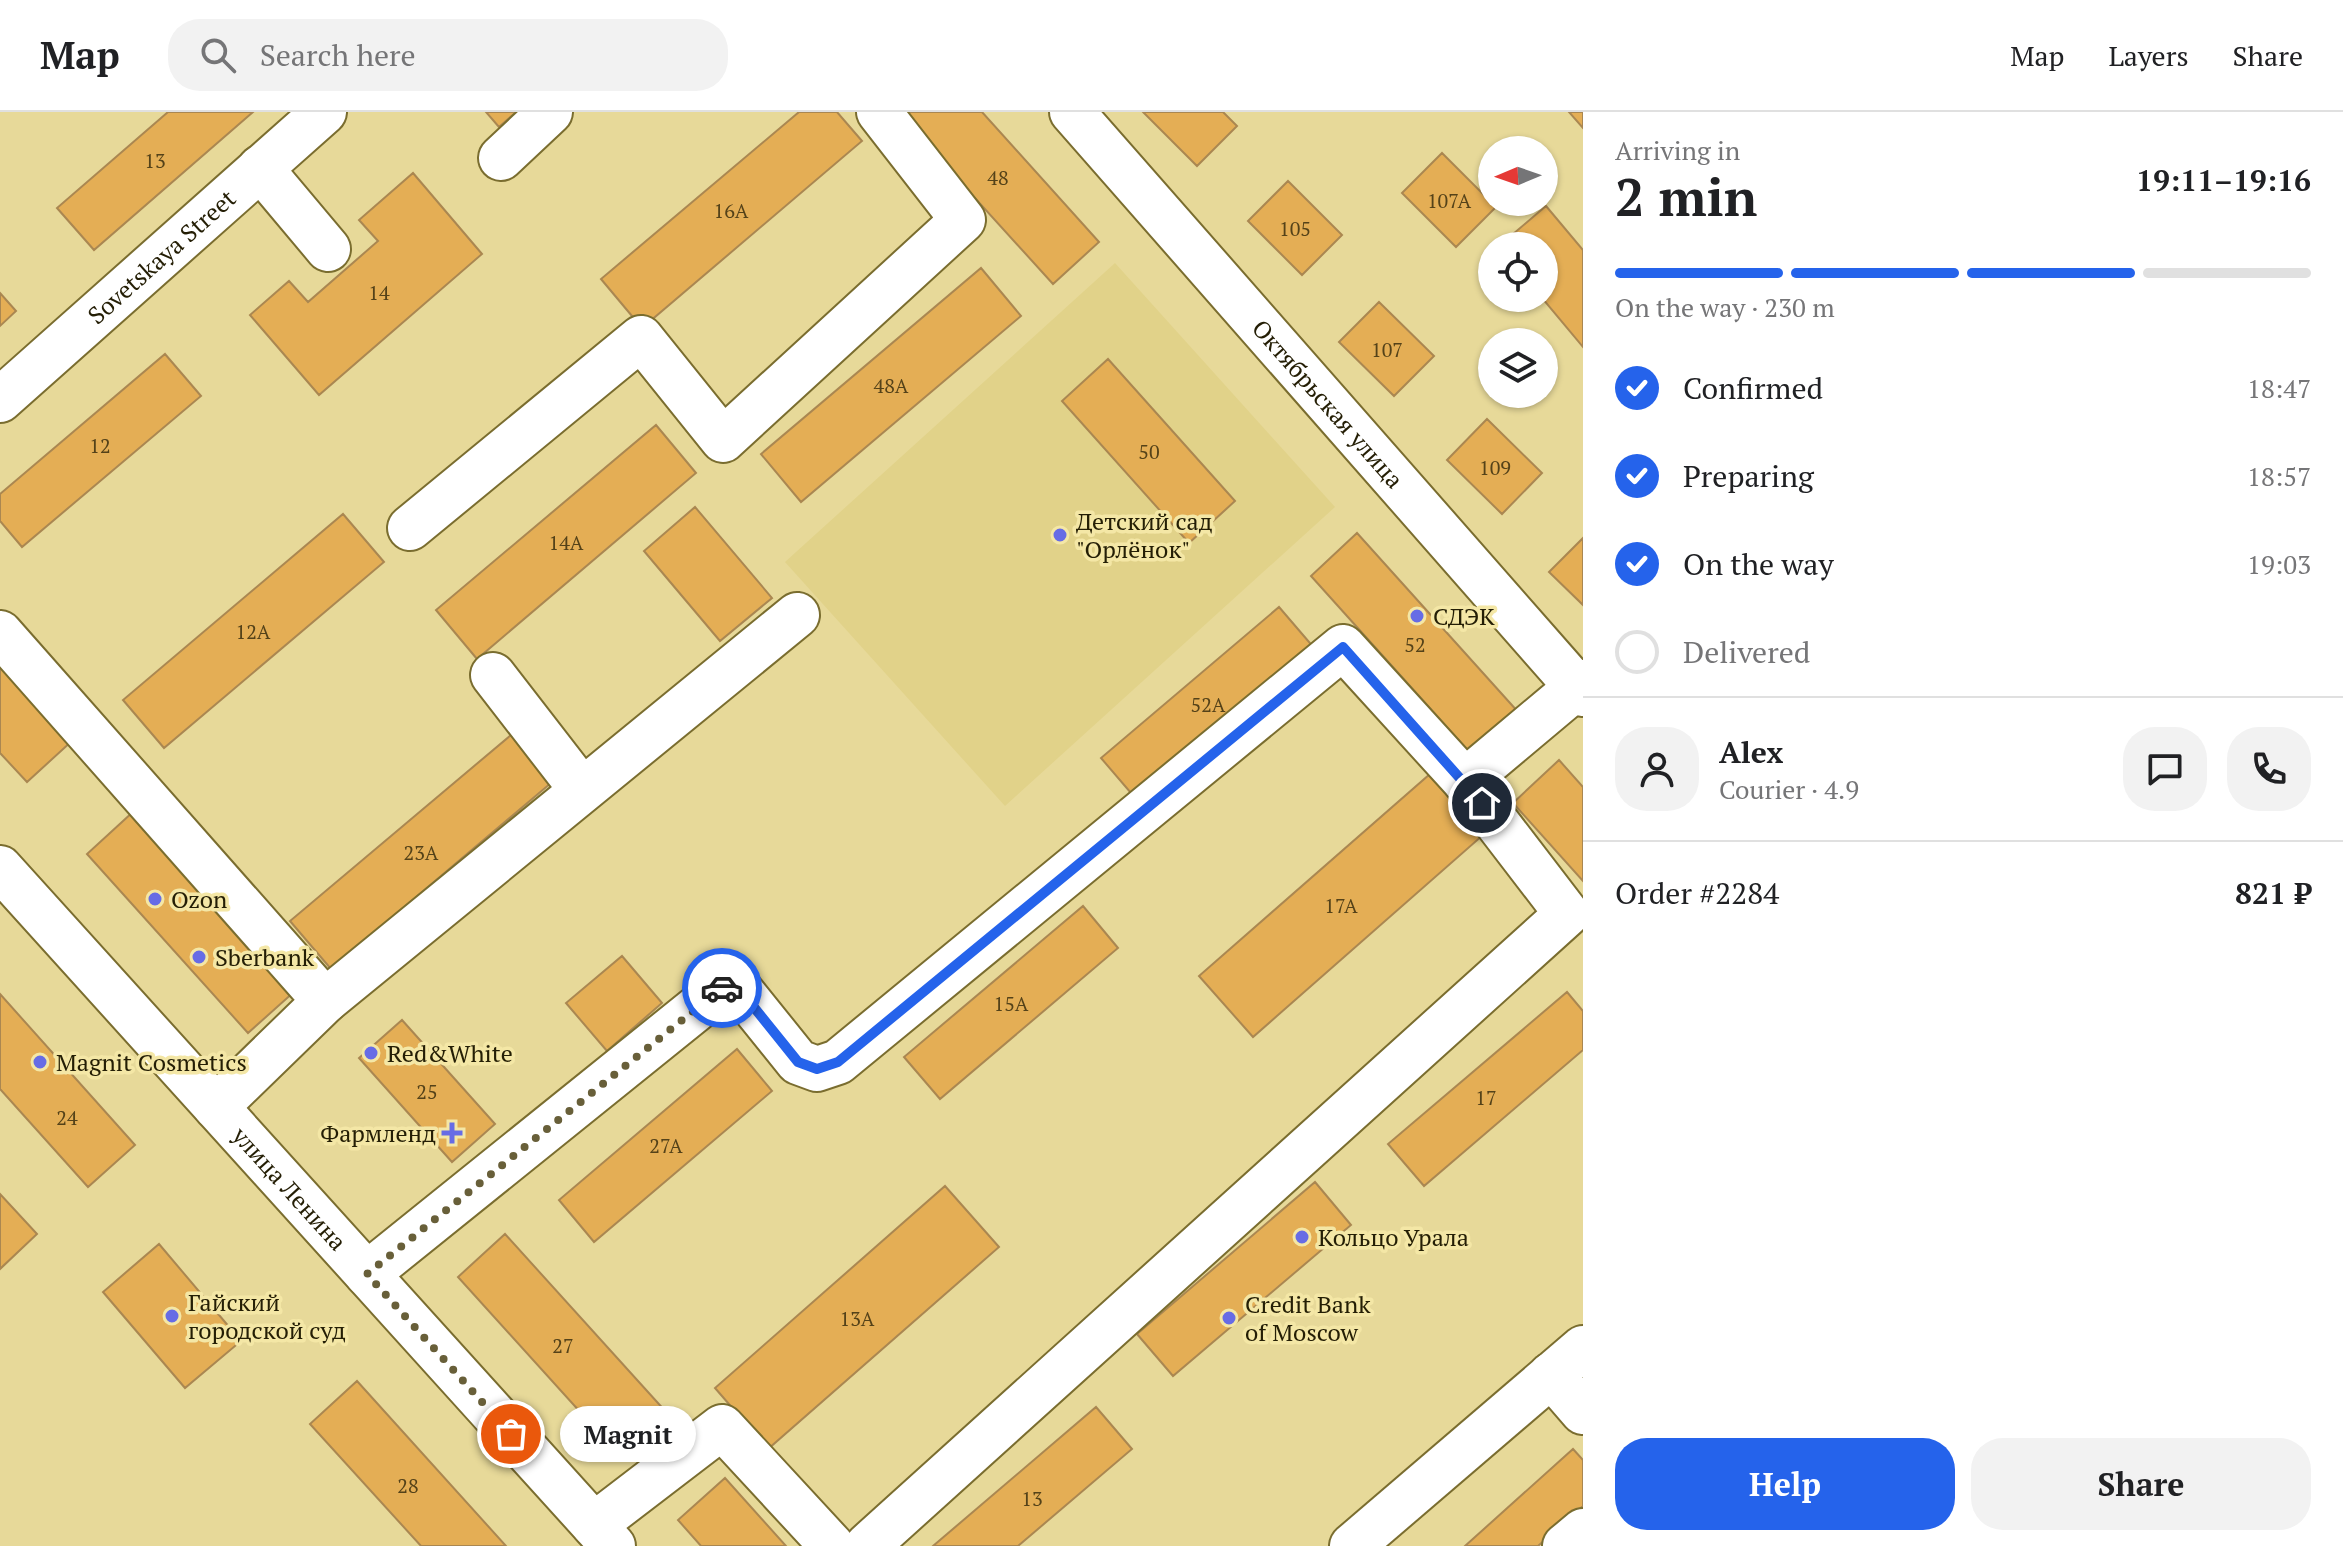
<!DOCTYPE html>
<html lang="en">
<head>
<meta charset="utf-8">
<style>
  :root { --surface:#fff; --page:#f2f2f2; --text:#202124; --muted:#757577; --line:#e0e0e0; --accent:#2563eb }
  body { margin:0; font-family:"PT Serif",serif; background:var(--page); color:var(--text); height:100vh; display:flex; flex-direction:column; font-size:30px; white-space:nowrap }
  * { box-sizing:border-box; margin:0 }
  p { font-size:26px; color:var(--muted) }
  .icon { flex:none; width:44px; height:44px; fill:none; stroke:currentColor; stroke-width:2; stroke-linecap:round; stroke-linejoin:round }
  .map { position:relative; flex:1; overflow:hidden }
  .side { display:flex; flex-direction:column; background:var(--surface); width:760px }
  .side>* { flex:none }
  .needle { width:52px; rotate:268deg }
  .fabs { position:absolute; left:1478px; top:24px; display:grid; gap:16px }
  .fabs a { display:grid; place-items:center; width:80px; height:80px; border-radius:50%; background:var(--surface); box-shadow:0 2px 6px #0004; font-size:40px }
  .pin { position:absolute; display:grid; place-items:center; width:68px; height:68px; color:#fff; margin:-34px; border:4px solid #fff; border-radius:50%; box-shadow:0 2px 8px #0007 }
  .courier { position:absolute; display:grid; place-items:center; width:80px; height:80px; margin:-40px; border:6px solid #2563eb; border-radius:50%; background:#fff; color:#222; box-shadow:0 2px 10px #0007 }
  .bubble { position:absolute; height:56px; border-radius:28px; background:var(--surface); box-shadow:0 2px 6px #0004; font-size:26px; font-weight:800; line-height:56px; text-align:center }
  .summary em { font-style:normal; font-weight:800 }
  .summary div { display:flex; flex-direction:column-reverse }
  .summary { display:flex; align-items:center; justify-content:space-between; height:136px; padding:0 32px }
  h1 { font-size:52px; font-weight:800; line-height:60px }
  .bar { display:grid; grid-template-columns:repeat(4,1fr); gap:12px 8px; align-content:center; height:96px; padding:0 32px }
  .bar i { height:10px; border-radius:6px; background:var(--line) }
  .bar .selected { background:var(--accent) }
  .bar p { grid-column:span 4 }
  .line { display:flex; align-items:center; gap:20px; padding:0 32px; border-top:2px solid var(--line) }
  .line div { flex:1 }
  .round { display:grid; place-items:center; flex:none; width:84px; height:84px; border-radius:32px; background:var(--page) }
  ol { padding:0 32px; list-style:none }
  li { display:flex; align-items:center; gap:24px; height:88px }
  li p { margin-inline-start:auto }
  li .icon { padding:8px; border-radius:50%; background:var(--accent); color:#fff; stroke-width:4 }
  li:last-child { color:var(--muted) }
  li i { width:44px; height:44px; border:4px solid var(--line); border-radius:50% }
  .primary-button { display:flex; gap:16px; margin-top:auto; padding:16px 32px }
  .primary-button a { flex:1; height:92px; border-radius:32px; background:var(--accent); color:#fff; font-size:32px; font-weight:800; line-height:92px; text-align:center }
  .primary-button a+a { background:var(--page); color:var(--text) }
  header { display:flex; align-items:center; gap:48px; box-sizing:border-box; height:112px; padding:0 40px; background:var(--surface); border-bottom:2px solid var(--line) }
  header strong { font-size:38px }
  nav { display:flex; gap:44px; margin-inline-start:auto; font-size:28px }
  .search { width:560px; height:72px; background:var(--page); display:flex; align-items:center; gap:20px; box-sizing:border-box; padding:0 28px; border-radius:32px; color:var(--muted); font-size:30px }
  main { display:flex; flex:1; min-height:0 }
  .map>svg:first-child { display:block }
</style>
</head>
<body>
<header>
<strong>Map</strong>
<div class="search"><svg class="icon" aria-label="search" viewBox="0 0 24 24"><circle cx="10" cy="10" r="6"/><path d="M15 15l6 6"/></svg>Search here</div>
<nav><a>Map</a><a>Layers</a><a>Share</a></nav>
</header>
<main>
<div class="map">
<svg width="1583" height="1434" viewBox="0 0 1583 1434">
  <rect width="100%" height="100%" fill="#e7d999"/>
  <path fill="#e1d289" d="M1115 151 1335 395 1005 694 785 450Z"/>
  <path fill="#e4ae55" stroke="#aa8751" stroke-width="2" d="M168 0H253L94 138 57 96Z
    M486 0H516L499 15Z
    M799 0H837L862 29 642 216 601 167Z
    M897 0H982L1099 130 1053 172Z
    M1143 0H1223L1237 14 1197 54Z
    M1569 0H1583V16Z
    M1442 41 1496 95 1456 135 1402 81Z
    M413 61 482 142 319 283 250 203 289 169 308 190 378 129 359 108Z
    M1288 69 1342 123 1302 163 1248 109Z
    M1546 94 1583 138V235L1542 186 1544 134H1499Z
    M981 156 1021 204 801 390 761 342Z
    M0 181 16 199 0 214Z
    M1379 190 1434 244 1394 284 1339 230Z
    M165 242 201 284 22 435 0 409V382Z
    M1108 247 1235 389 1189 431 1062 289Z
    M1487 307 1542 361 1502 402 1447 348Z
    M656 313 696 361 477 547 436 498Z
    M695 395 772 486 720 529 644 439Z
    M343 402 384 450 164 636 123 588Z
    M1357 421 1519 601 1472 643 1311 464Z
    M1583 426V493L1549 460Z
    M1279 495 1315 537 1137 688 1101 646Z
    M0 546 73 628 27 670 0 641Z
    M511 623 551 671 331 857 290 809Z
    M1559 648 1583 675V769L1513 691Z
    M1430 662 1483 723 1253 925 1199 864Z
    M134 699 295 879 248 921 87 742Z
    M1083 794 1118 836 940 987 904 945Z
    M622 844 662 891 607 939 566 891Z
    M1567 880 1583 899V938L1424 1074 1388 1032Z
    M0 882 135 1033 88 1075 0 977Z
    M402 908 495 1012 452 1050 359 946Z
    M737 937 772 979 594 1130 559 1088Z
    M1315 1070 1351 1113 1173 1264 1137 1222Z
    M945 1074 999 1135 768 1337 715 1276Z
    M0 1082 37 1122 0 1157Z
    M505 1122 667 1301 620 1344 458 1165Z
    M159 1132 241 1229 185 1276 103 1180Z
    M357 1269 506 1434H421L310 1312Z
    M1096 1295 1132 1337 1018 1434H933Z
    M1573 1337 1583 1348V1394L1538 1434H1465Z
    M725 1366 786 1434H701L678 1408Z"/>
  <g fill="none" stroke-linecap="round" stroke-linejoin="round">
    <g stroke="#7a6d2f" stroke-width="48">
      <g id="minor">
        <path id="s1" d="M1072 0 1583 582"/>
        <path d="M501 46 550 0"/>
        <path d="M260 56 328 137"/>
        <path id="s2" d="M0 288 324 0"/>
        <path d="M410 416 641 226 723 328 963 108 879 0"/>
        <path d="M0 521 325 889 216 995"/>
        <path d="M493 563 582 678"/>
        <path id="s3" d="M0 756 613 1434"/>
        <path d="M325 889 797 503"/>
        <path d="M367 1162 732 868 798 950 817 957 838 950 1343 535 1465 669 1583 570"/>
        <path d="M1551 1263 1583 1300"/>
        <path d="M594 1413 722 1315 832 1434"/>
        <path d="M867 1434 1567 802 1465 669"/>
        <path d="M1565 1434 1583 1419"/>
      </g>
    </g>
    <g stroke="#7a6d2f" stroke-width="48">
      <path id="major" d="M1352 1434 1583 1236"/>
    </g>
    <use href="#minor" stroke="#fff" stroke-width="44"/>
    <use href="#major" stroke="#fff" stroke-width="44"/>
  </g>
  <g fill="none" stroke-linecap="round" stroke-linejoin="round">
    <path stroke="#685f39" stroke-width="8" stroke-dasharray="0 14.4" d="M511 1322 367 1162 722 876"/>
    <path stroke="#2563eb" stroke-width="10" d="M722 876 732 868 798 950 817 957 838 950 1343 535 1482 691"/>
  </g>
  <g fill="#676ce5" stroke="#f4e7a6" stroke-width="3">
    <circle cx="1060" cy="423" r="8"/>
    <circle cx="1417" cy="504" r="8"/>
    <circle cx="155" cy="787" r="8"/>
    <circle cx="199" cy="845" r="8"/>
    <circle cx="371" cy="941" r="8"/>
    <circle cx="40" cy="950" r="8"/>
    <path d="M448 1009h8v8h8v8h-8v8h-8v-8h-8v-8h8z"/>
    <circle cx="1302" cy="1125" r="8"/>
    <circle cx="172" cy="1204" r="8"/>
    <circle cx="1229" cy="1206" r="8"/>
  </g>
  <g text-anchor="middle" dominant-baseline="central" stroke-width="7" stroke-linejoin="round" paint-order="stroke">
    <g font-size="20" fill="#544219">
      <text x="155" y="48">13</text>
      <text x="998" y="65">48</text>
      <text x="1449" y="88">107А</text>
      <text x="731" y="98">16А</text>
      <text x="1295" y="116">105</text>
      <text x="379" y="180">14</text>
      <text x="1387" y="237">107</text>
      <text x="891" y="273">48А</text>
      <text x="100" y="333">12</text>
      <text x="1149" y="339">50</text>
      <text x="1495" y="355">109</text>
      <text x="566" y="430">14А</text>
      <text x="253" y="519">12А</text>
      <text x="1415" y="532">52</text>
      <text x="1208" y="592">52А</text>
      <text x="421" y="740">23А</text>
      <text x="1341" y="793">17А</text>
      <text x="1011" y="891">15А</text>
      <text x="427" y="979">25</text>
      <text x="1486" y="985">17</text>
      <text x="67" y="1005">24</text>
      <text x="666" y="1033">27А</text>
      <text x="857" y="1206">13А</text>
      <text x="563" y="1233">27</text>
      <text x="408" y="1373">28</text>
      <text x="1032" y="1386">13</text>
    </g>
    <g font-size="24" fill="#241e05" stroke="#f4e7a6">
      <text stroke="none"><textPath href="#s2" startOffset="216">Sovetskaya Street</textPath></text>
      <text stroke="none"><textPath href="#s1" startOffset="388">Октябрьская улица</textPath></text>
      <text stroke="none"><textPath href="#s3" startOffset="432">улица Ленина</textPath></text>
    </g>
    <g font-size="24" fill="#241e05" stroke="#f4e7a6" text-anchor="start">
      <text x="1076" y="409">Детский сад<tspan x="1076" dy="28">"Орлёнок"</tspan></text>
      <text x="1433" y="504">СДЭК</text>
      <text x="171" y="787">Ozon</text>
      <text x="215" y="845">Sberbank</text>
      <text x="387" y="941">Red&amp;White</text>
      <text x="56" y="950">Magnit Cosmetics</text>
      <text x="436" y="1021" text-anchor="end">Фармленд</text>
      <text x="1318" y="1125">Кольцо Урала</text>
      <text x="188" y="1190">Гайский<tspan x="188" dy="28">городской суд</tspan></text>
      <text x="1245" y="1192">Credit Bank<tspan x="1245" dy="28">of Moscow</tspan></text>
    </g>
  </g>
</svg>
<div class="fabs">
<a><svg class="needle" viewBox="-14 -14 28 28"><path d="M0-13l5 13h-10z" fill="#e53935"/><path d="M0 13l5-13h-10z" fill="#757577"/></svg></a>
<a><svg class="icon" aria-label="locate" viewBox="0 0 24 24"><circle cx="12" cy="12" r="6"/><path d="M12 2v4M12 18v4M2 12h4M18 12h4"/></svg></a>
<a><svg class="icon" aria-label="layers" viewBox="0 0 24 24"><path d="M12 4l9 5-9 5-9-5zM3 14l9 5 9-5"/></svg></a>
</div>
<div class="pin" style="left:511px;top:1322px;background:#ea580c"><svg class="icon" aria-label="bag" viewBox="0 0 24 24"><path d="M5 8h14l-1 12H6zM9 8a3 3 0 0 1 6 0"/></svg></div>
<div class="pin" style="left:1482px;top:691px;background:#1f2937"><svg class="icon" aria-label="home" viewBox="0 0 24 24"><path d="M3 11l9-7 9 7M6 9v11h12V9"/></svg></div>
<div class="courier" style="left:722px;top:876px"><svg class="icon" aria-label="car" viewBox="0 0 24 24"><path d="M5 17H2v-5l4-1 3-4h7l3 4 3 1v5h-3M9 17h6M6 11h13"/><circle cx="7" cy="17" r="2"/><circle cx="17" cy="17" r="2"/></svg></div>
<div class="bubble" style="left:560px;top:1294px;width:136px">Magnit</div>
</div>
<section class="side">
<div class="summary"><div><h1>2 min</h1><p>Arriving in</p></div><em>19:11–19:16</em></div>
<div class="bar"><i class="selected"></i><i class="selected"></i><i class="selected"></i><i></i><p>On the way · 230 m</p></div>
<ol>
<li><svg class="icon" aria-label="check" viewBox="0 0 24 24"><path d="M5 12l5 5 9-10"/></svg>Confirmed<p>18:47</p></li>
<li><svg class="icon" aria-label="check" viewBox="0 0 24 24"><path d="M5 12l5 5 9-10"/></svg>Preparing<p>18:57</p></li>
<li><svg class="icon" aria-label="check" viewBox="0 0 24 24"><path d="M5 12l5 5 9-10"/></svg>On the way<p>19:03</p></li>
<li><i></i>Delivered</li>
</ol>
<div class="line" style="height:144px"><a class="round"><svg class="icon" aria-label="person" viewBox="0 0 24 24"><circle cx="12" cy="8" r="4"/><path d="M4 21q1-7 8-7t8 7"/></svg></a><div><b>Alex</b><p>Courier · 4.9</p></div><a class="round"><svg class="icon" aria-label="chat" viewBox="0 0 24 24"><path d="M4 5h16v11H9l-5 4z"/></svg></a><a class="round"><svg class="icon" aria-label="phone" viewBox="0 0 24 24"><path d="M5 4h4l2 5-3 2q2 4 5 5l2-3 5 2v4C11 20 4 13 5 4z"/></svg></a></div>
<div class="line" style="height:104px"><div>Order #2284</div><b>821 ₽</b></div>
<div class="primary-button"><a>Help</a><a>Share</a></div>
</section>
</main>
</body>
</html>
